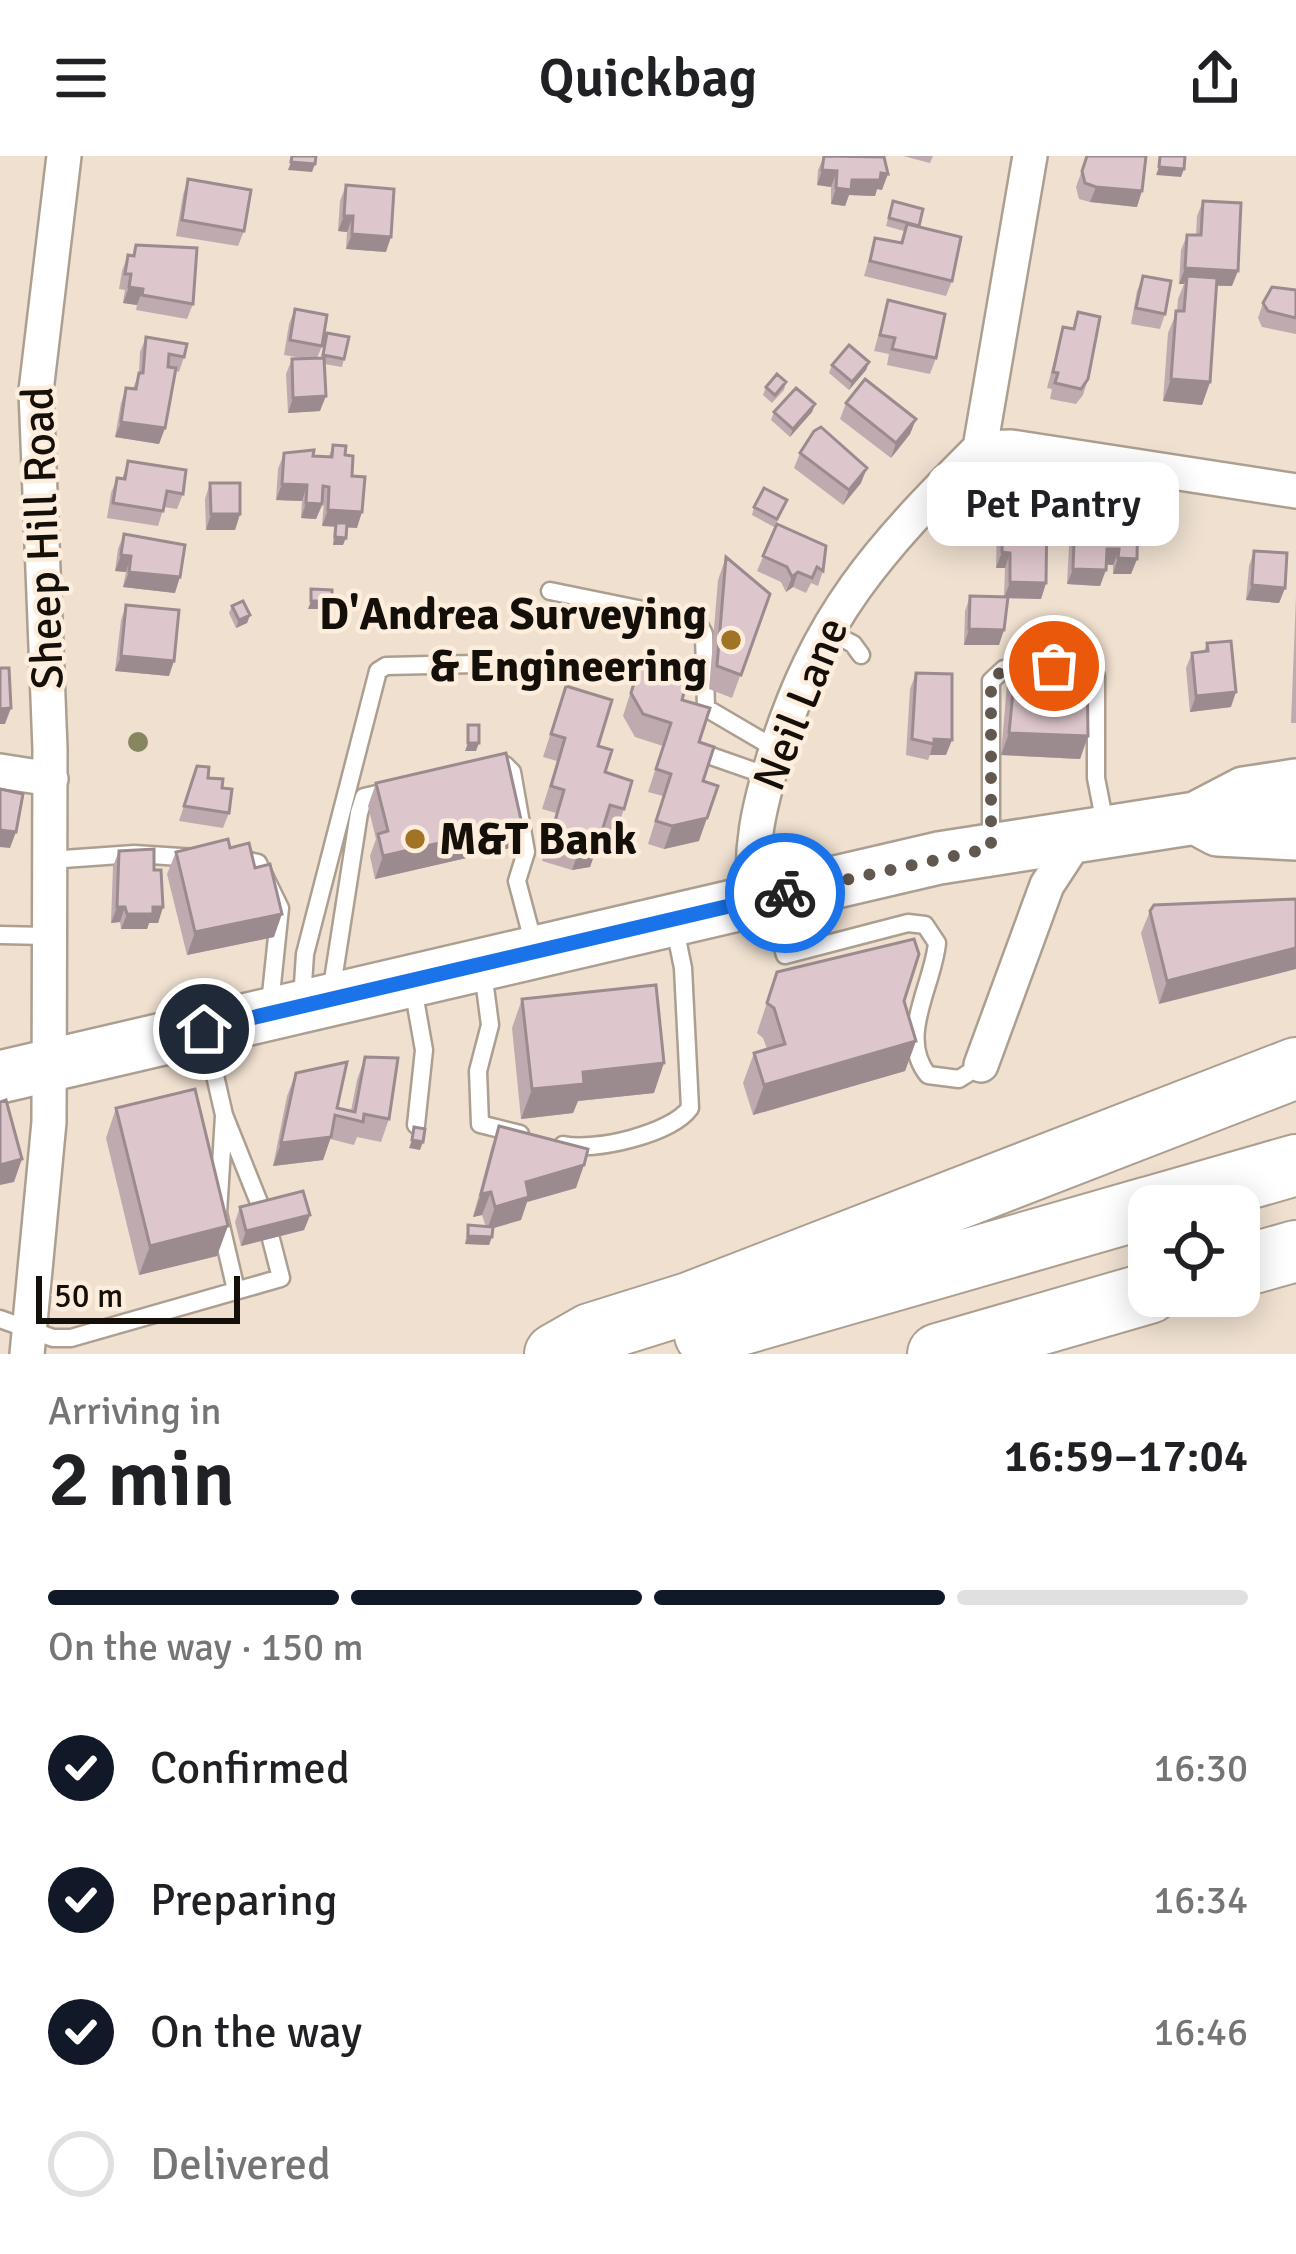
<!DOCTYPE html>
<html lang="en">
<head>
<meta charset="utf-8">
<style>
  :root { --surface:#fff; --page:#f2f2f2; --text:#202124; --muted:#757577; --line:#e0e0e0; --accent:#111827 }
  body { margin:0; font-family:Signika,sans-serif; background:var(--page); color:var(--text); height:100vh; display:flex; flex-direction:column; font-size:45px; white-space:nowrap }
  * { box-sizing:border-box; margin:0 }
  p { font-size:39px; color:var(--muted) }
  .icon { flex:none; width:66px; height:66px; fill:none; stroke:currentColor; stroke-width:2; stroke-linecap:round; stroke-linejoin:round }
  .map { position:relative; height:1198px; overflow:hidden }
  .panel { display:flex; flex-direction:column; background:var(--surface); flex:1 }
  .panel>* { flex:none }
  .fabs { position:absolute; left:1128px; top:1029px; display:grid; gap:24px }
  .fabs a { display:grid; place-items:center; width:132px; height:132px; border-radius:24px; background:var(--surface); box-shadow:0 6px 30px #0003; font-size:60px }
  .scale { position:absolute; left:36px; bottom:30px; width:204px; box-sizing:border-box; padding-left:12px; border:6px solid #140f09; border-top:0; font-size:33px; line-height:42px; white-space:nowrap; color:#140f09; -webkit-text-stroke:9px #fdeddd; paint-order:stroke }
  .pin { position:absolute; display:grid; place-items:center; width:102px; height:102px; color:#fff; margin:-51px; border:6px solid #fff; border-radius:50%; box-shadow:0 3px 12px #0007 }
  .courier { position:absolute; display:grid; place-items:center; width:120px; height:120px; margin:-60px; border:9px solid #1a73e8; border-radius:50%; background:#fff; color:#222; box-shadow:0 3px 15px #0007 }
  .bubble { position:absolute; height:84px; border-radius:24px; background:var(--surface); box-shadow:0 6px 30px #0003; font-size:39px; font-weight:600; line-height:84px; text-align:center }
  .overview em { font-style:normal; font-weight:600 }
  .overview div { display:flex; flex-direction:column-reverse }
  .overview { display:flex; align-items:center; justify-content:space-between; height:204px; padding:0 48px }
  h1 { font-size:78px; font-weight:600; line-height:90px }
  .bar { display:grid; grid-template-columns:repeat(4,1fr); gap:18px 12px; align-content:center; height:144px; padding:0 48px }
  .bar i { height:15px; border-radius:9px; background:var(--line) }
  .bar .selected { background:var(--accent) }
  .bar p { grid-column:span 4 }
  ol { padding:0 48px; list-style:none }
  li { display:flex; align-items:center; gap:36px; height:132px }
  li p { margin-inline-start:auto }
  li .icon { padding:12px; border-radius:50%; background:var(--accent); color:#fff; stroke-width:4 }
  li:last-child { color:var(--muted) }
  li i { width:66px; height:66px; border:6px solid var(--line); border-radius:50% }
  header { display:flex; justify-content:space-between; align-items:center; height:156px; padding:0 48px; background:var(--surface); font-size:54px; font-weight:600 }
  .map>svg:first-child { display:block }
</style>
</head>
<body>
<header><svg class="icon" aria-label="menu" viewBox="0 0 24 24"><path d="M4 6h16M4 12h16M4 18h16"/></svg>Quickbag<svg class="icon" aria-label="share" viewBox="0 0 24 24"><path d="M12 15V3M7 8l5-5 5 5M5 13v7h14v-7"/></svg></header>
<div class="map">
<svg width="1296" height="1198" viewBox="0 0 1296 1198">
  <rect width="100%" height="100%" fill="#efe0d0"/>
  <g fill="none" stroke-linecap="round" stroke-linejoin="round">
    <g stroke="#ad9f90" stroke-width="21">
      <path id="lane" d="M550 435 697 465 704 478 706 552 776 593
        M826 474 853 488 861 499
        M1070 510H1087L1096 520V622L1106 673
        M708 599 768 620
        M491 610 505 609 512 616 526 696 517 725 534 789
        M991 687V525L1004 513 1032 510
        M235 702 258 707 280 752 270 848
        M49 704 134 698 197 702
        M770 748 785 799 908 767 925 769 937 787C933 830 897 881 928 919L959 923 981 909
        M0 779 46 780
        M483 816 490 869 478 915 480 968 520 978
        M413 832 424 894 416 969
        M331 837 359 657 364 641 390 635
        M302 843 305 798 378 515 386 510 475 508
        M206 880 224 959 264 1059
        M224 960 218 1057 236 1134
        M563 989C594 996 671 978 690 952L683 812 674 768
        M0 1163 53 1182H71L281 1122 271 1083"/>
    </g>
    <g stroke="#ad9f90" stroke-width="38">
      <path id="street" d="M980 292 1030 0
        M0 615 51 623
        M755 745C749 692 759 651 774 601 818 459 878 394 980 292L1011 291 1296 335
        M981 909 1047 729 1081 677
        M27 1198 49 966 50 593 36 235 64 0"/>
    </g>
    <g stroke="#ad9f90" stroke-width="56">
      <path id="primary" d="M1196 662 1218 674 1296 678
        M0 921 939 702 1196 662 1244 637 1296 629"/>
    </g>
    <g stroke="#ad9f90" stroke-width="64">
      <path id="highway" d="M1153 1050 1296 1009
        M1239 1111 1296 1095
        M705 1179 1149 1051
        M555 1198 590 1178 689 1147 1296 912
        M938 1198 1149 1137"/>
    </g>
    <use href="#lane" stroke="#fff" stroke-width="16"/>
    <use href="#street" stroke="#fff" stroke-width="33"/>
    <use href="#primary" stroke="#fff" stroke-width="51"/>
    <use href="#highway" stroke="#fff" stroke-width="60"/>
  </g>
  <circle fill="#888561" cx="138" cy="586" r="10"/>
  <path fill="#beaaaf" d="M824 0 882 34 877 33 875 40 849 39 845 50 831 48V31L817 29 818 14Z
    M903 0H933L930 7Z
    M1087 0 1137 51 1090 46 1079 43 1076 31Z
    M188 23 244 75 238 90 176 80 183 39Z
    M346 29 386 96 346 93 347 76 338 75 340 45Z
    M893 45 919 70 952 125 946 140 864 120 875 82 900 87 904 75 886 70Z
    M1203 45 1232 130H1217L1210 226 1202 249 1163 245 1168 177 1177 155 1178 143 1184 128H1179L1181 94 1187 79H1196L1197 60Z
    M136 89 193 148 187 163 136 154 137 149 123 147 125 134 119 133 122 115 128 99 132 100Z
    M1143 120 1165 158 1160 173 1131 168 1137 135Z
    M1296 134V178L1262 171 1258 162 1263 147Z
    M888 144 936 202 930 218 887 209 889 198 874 195Z
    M295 153 322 190 317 202H321L327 177 344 203 342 211 324 208 320 255 288 257 286 218 292 203 302 202 284 199 289 168Z
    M1078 156 1088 223 1083 239 1076 248 1050 243 1052 233 1047 232 1063 171 1072 173Z
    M146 181 184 201 179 216 176 215 165 272 159 288 115 281 121 247 126 232 133 233 139 217 140 196Z
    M869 206 866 214 849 234 829 217 832 209Z
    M786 226 784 234 772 247 763 239 766 231Z
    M846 247 916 263 910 278 891 302 840 263Z
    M815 248 812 256 790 281 771 264 774 256Z
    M333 289 345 299 352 320 357 372 346 371 343 389H333L334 370H322L324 346 316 363 301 362 302 345 276 344 278 313 284 297 329 300Z
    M800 297 861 327 843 349 794 312Z
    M128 305 183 338 177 353 164 351 158 370 107 362 111 337 117 322 122 323Z
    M210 327 240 358 235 374H206L205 343Z
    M754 351 784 352 774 371 752 359Z
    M1003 351 1046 427 1041 443 1008 442 999 489H964L965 455 970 440 1004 441 1005 412H996L997 367Z
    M1123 352 1137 403 1131 418H1113V409L1106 408 1100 430 1067 428 1070 372 1075 356 1120 358Z
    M777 368 823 415 818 430 811 427 806 437 793 431 786 436 781 426 757 415Z
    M124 378 175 437 123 431 126 416 115 415 118 393Z
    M1254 395 1285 432 1279 447 1246 444 1249 410Z
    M726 401 770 438 732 542 709 533 718 424Z
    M1296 440V567H1291Z
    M126 449 169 520 115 515 121 464Z
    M232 450 250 459 247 467 236 472 229 457Z
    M1207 487 1231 551 1190 556 1186 512 1192 497 1204 495Z
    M1016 505 1088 580 1080 603 1001 599 1007 528Z
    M640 507 682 544 699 586 703 625 699 685 664 693 648 688 663 640 648 636 663 590 635 581 623 560Z
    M916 517 946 599H930L928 604 906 599 910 533Z
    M566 530 598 590 605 616 624 653 616 676 603 672 590 711 572 714 542 705 556 657 542 653 557 605 543 601Z
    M197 610 208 622 229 657 223 672 179 665Z
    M376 627 514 691 375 723 370 700 376 683 368 650Z
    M230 692 274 781 187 799 167 718 176 696Z
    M119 695 154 714 163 751 158 767H149L147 773H121L120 766 111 767 113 710Z
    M1296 743 1159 848 1141 777 1150 755Z
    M777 816 904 845 916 885 905 915 753 959 743 927 754 897 767 893 763 882 757 877Z
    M522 843 654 937 578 945 573 957 521 963 512 872Z
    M365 901 389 963 381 986 357 981 354 989 330 983 323 1004 273 1010 287 940 296 917 337 952 351 955 357 924Z
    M116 952 217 1100 139 1119 106 982Z
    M499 970 576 1032 527 1046 521 1064 493 1072 489 1089 465 1088 468 1069 486 1071 482 1059 473 1061 491 993Z
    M240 1051 310 1059 304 1074 241 1090 235 1066Z"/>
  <path fill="#9b8b8f" d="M291 6 315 8 312 16 288 14Z
    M1159 11 1184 13 1181 21 1156 19Z
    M822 14 837 15 831 31 817 29Z
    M881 17 888 18 882 34 877 33 875 40 849 39 845 50 831 48 836 32 852 24Z
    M1096 31 1142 35 1137 51 1090 46Z
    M344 60H353L347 76 338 75Z
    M352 78 391 81 386 96 346 93Z
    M1185 112 1238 115 1232 130 1186 128 1187 120 1184 128H1179Z
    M129 131 143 133 137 149 123 147Z
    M869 206 866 214 849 234 852 226Z
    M1171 223 1210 226 1202 249 1163 245Z
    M326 240 320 255 288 257 293 242Z
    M815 248 812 256 790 281 793 273Z
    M916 263 910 278 891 302 896 287Z
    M121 266 165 272 159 288 115 281Z
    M867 312 861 327 843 349 849 334Z
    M282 328 307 329 302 345 276 344Z
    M306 347 322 348 316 363 301 362Z
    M328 354 362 356 357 372 322 370Z
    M211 358H240L235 374H206Z
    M335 381 346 382 343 389H333Z
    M1107 393H1119L1113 409 1101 408Z
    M1002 396 1010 397 1005 412H996Z
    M121 399 131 400 126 416 115 415Z
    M1118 402 1137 403 1131 418H1113Z
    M1073 413 1106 414 1100 430 1067 428Z
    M129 416 180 421 175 437 123 431Z
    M798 416 793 431 786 436 792 421Z
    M1010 426 1046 427 1041 443 1004 442Z
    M1252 429 1285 432 1279 447 1246 444Z
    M311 445H332L329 453H308Z
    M250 459 247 467 236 472 239 464Z
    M969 473 1004 474 999 489H964Z
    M121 500 174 505 169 520 115 515Z
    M1236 536 1231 551 1190 556 1196 540Z
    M11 552 5 568H0V553Z
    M1009 577 1088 580 1080 603 1001 599Z
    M934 583 952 584 946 599H930Z
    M468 587H479L476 595H465Z
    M707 662 699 685 664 693 672 670Z
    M522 668 514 691 375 723 383 700Z
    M0 674 16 676 10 692 0 691Z
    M598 688 590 711 572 714 580 692Z
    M117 751H125L120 766 111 767Z
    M153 751H163L158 767H149L147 773H121L127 758Z
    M282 758 274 781 187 799 195 776Z
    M1296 792V813L1159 848 1167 825Z
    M916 885 905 915 753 959 764 929Z
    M664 907 654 937 578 945 573 957 521 963 532 933 583 916Z
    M331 981 323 1004 273 1010 281 987Z
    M412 984 423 986 420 994 409 992Z
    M22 1003 14 1026 0 1029V1009Z
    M584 1009 576 1032 527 1046 521 1064 487 1074 495 1051 526 1026Z
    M491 1036 482 1059 473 1061 481 1038Z
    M310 1059 304 1074 241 1090 246 1075Z
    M228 1070 217 1100 139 1119 150 1090Z
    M468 1080 492 1081 489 1089 465 1088Z"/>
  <path fill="#ddc6cc" stroke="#9b8b8f" stroke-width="3" d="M292 0H316L315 8 291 6Z
    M824 0 884 1 888 18 881 17 880 24H852L851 34 836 32 837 15 822 14Z
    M1087 0H1146L1142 35 1096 31 1085 27 1082 15Z
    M1160 0H1185L1184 13 1159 11Z
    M188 23 251 34 244 75 182 64Z
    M346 29 394 33 391 81 352 78 353 60H344Z
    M893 45 923 53 919 70 889 62Z
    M1203 45 1241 47 1238 115 1185 112 1187 79H1201Z
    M907 68 961 81 952 125 870 105 875 82 902 87Z
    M136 89 197 92 193 148 142 139 143 133 129 131 131 118H125L128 99 134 100Z
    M1143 120 1171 125 1165 158 1136 152Z
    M1187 120 1217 122 1210 226 1171 223 1176 155H1184Z
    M1272 131 1296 134V162L1268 155 1263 147Z
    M888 144 945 158 936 202 892 193 895 182 880 179Z
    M295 153 327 159 322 190 290 184Z
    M1078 156 1100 161 1088 223 1081 233 1055 227 1058 217 1053 216 1063 171 1074 173Z
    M327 177 349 181 344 203 323 199Z
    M146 181 187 188 184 201 169 198 168 211 176 212 165 272 121 266 126 232 136 233 139 217H143Z
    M849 189 869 206 852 226 832 209Z
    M324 202 326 240 293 242 292 203Z
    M777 218 786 226 775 239 766 231Z
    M865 223 916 263 896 287 846 247Z
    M796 232 815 248 793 273 774 256Z
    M821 271 867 312 849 334 800 297 814 275Z
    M333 289 346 290 345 299 353 300 352 320 365 321 362 356 328 354 329 331 323 330 322 348 306 347 307 329 282 328 284 297 314 294 313 300 332 301Z
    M128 305 186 314 183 338 167 335 163 355 113 347 117 322 125 323Z
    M210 327H240V358H211Z
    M764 332 787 344 777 363 754 351Z
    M1003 351 1047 352 1046 427 1010 426V397L1002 396Z
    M1123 352H1138L1137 403 1118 402 1119 393H1107L1106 414 1073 413 1075 356 1123 358Z
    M336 367H347L346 382 335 381Z
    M777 368 826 390 823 415 817 411 812 422 798 416 792 421 787 411 763 400Z
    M124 378 185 389 180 421 129 416 131 400 121 399Z
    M1254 395 1287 397 1285 432 1252 429Z
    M726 401 770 438 741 519 717 510Z
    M311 433 332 434V445H311Z
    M970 440 1008 441 1004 474 969 473Z
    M243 445 250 459 239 464 232 450Z
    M126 449 179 454 174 505 121 500Z
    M1231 485 1236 536 1196 540 1192 497 1208 495 1207 487Z
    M1016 505 1087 508 1088 580 1009 577Z
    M640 507 688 522 682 544 710 552 699 586 714 591 703 625 718 630 707 662 672 670 656 665 671 618 656 613 671 567 643 558 631 537Z
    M0 512H9L11 552 0 553Z
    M916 517 952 518V584L934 583V588L912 583Z
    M566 530 612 544 598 590 612 594 605 616 632 625 624 653 610 649 598 688 580 692 550 682 564 634 551 630 565 582 551 578Z
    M468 569H479V587H468Z
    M506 597 522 668 383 700 378 678 388 675 376 627Z
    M197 610 209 611 208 622 223 623 222 632 232 633 229 657 184 650Z
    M0 633 23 638 16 676 0 674Z
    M228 683 230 692 249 687 255 712 270 708 282 758 195 776 176 696Z
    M154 693V714H161L163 751H153V758H127L125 751H117L119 695Z
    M1296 743V792L1167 825 1150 755 1154 749Z
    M914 783 919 798 904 845 916 885 764 929 754 897 785 888 774 852 767 847 777 816Z
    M656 829 664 907 583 916 584 928 532 933 522 843Z
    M365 901 398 902 389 963 364 958 363 966 335 959 331 981 281 987 296 917 347 906 337 952 355 956Z
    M195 933 228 1070 150 1090 116 952Z
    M6 944 22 1003 0 1009V946Z
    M499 970 588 993 584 1009 526 1026 529 1041 495 1051 491 1036 481 1038Z
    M414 971 425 973 423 986 412 984Z
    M303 1035 310 1059 246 1075 240 1051Z
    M468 1069 493 1071 492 1081 468 1080Z"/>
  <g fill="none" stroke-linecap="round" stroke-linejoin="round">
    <path stroke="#61584f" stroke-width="12" stroke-dasharray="0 21.6" d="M785 737 991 692V525L1004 513 1054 510"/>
    <path stroke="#1a73e8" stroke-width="15" d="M204 873 785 737"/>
  </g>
  <g fill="#a07325" stroke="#fdeddd" stroke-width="4.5">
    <circle cx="731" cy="484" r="12"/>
    <circle cx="415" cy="683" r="12"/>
  </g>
  <g text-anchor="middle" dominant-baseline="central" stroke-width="9" stroke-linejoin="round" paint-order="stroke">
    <g font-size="45" fill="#140f09" stroke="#fdeddd">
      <text transform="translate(43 382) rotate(-92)">Sheep Hill Road</text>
      <text transform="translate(801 548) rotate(-68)">Neil Lane</text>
    </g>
    <g font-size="45" font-weight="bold" fill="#140f09" stroke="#fdeddd" text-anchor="end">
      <text x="707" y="458">D'Andrea Surveying<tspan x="707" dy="52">&amp; Engineering</tspan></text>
      <text x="439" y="683" text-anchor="start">M&amp;T Bank</text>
    </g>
  </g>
</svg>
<div class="fabs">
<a><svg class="icon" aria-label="locate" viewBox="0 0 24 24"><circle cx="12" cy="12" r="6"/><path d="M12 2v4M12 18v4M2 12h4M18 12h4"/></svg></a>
</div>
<div class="scale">50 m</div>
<div class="pin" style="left:1054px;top:510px;background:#ea580c"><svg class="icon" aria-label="bag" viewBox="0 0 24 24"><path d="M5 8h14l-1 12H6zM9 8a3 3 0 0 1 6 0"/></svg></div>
<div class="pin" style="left:204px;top:873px;background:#1f2937"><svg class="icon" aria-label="home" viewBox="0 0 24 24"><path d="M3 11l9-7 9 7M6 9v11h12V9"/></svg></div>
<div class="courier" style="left:785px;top:737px"><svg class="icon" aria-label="bike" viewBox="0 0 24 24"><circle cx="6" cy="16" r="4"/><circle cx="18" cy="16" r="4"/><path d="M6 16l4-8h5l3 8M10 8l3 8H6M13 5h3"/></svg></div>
<div class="bubble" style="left:927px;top:306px;width:252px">Pet Pantry</div>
</div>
<section class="panel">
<div class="overview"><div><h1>2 min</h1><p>Arriving in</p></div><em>16:59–17:04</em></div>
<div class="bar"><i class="selected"></i><i class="selected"></i><i class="selected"></i><i></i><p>On the way · 150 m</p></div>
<ol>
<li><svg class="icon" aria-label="check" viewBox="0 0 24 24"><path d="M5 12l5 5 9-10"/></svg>Confirmed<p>16:30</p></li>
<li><svg class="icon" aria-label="check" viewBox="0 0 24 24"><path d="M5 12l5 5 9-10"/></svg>Preparing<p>16:34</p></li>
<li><svg class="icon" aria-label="check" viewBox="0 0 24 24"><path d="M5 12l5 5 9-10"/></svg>On the way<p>16:46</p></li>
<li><i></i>Delivered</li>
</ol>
</section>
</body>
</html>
